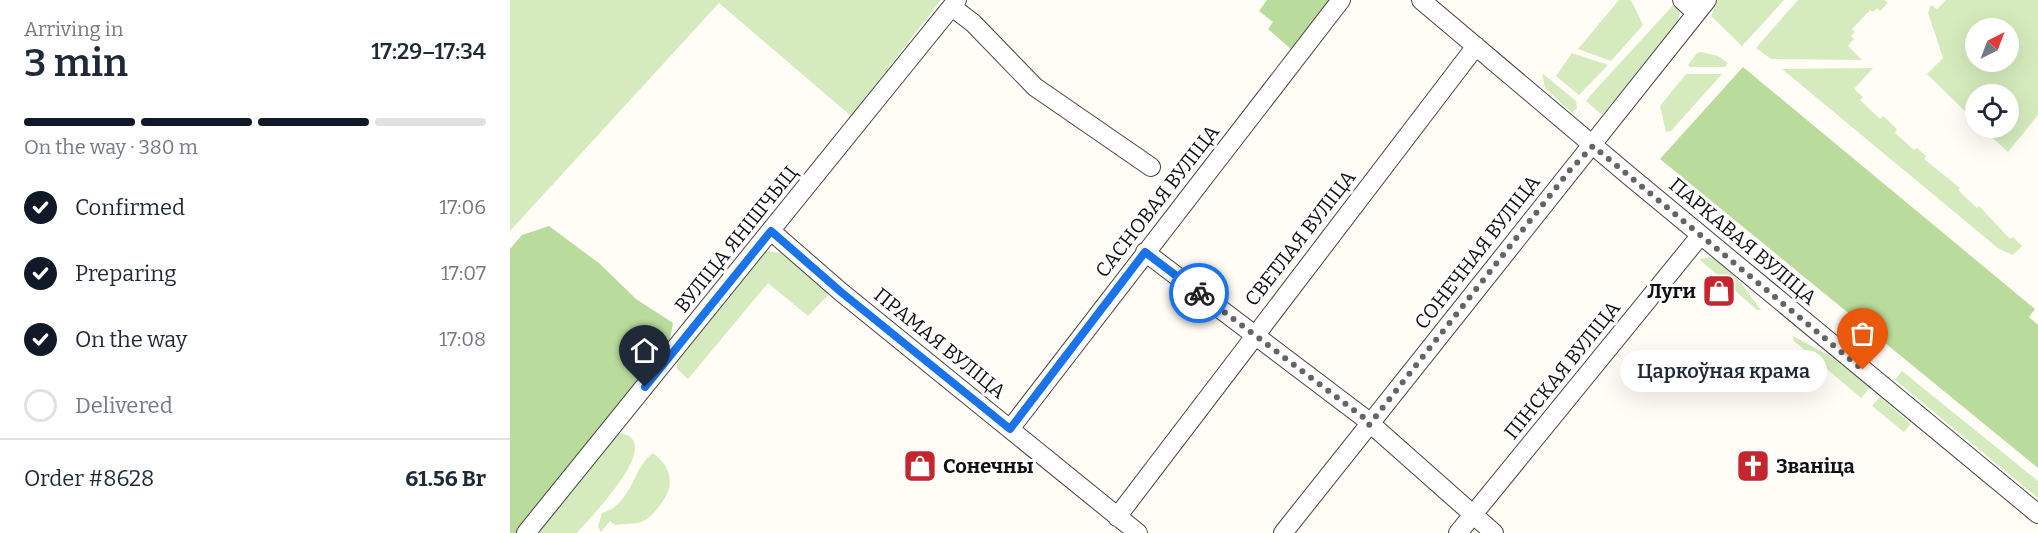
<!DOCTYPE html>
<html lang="en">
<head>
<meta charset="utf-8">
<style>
  :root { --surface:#fff; --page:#f2f2f3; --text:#1f2937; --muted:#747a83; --line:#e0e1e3; --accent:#111827 }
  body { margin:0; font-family:Bitter,serif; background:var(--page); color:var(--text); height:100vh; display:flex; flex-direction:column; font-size:22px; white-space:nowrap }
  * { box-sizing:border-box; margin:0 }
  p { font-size:20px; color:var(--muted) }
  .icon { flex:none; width:33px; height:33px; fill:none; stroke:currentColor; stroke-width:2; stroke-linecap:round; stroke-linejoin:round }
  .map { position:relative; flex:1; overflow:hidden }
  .side { display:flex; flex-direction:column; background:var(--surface); width:510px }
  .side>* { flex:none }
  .needle { width:39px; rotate:42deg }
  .fabs { position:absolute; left:1455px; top:18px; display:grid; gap:12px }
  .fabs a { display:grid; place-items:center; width:54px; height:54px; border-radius:50%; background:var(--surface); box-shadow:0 6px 24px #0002; font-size:30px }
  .pin { position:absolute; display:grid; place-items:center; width:51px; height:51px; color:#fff; margin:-62px -26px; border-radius:50% 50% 50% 0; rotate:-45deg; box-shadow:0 0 6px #0007 }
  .pin .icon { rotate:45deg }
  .courier { position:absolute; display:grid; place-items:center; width:60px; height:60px; margin:-30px; border:4px solid #1a73e8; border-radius:50%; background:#fff; color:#222; box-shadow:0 2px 8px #0007 }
  .bubble { position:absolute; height:42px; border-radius:21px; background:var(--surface); box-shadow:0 6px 24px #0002; font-size:20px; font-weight:600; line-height:42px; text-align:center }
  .overview em { font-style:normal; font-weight:600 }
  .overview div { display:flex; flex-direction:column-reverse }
  .overview { display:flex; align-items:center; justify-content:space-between; height:102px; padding:0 24px }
  h1 { font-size:39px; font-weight:600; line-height:45px }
  .bar { display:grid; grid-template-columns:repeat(4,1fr); gap:9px 6px; align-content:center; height:72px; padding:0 24px }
  .bar i { height:8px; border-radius:4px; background:var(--line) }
  .bar .current { background:var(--accent) }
  .bar p { grid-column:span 4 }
  .line { display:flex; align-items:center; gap:15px; padding:0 24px; border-top:2px solid var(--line) }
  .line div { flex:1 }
  ol { padding:0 24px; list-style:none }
  li { display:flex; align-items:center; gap:18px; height:66px }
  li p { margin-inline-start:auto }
  li .icon { padding:6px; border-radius:50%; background:var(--accent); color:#fff; stroke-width:4 }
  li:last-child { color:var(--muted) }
  li i { width:33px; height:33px; border:3px solid var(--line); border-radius:50% }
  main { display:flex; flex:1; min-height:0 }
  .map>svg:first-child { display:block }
</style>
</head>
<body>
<main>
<section class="side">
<div class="overview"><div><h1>3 min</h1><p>Arriving in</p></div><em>17:29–17:34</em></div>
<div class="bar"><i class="current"></i><i class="current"></i><i class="current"></i><i></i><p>On the way · 380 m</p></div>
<ol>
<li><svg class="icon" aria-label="check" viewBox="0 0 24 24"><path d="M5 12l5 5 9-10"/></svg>Confirmed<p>17:06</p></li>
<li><svg class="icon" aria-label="check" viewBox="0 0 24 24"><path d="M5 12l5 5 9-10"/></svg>Preparing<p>17:07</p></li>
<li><svg class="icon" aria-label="check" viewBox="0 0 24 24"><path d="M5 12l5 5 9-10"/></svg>On the way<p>17:08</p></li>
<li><i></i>Delivered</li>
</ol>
<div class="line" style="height:78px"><div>Order #8628</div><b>61.56 Br</b></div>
</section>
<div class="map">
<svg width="1528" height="533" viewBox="0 0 1528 533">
  <rect width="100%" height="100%" fill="#fffdf5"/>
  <path fill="#d5ebbd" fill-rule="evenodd" d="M0 0H431L341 116 209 3 0 231Z
    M1109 0H1121L1133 25 1101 61 1068 49Z
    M1208 0H1274L1232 46 1201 16Z
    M1288 0H1374L1378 3 1370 11 1367 8 1363 12 1360 10 1342 29 1345 32 1341 36 1344 39 1338 46 1352 60 1261 59 1246 48Z
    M1436 0H1528V115L1498 152 1472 128H1498V94H1466L1465 121 1417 74 1433 58 1418 13 1421 5 1427 9ZM1466 28H1498V62H1466Z
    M1166 2 1170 6 1168 23 1092 115 1076 101 1079 97Z
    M1191 52 1208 56 1218 63 1215 67H1180L1178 65 1187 53Z
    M1062 53 1098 65 1069 95 1046 76Z
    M1363 68 1344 89 1353 97 1350 100 1370 119 1373 116 1387 129 1385 133 1404 150 1407 148 1416 156 1414 159 1450 188 1448 190 1467 208 1469 206 1500 239 1503 237 1512 246 1503 255 1489 249 1272 69Z
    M1032 73 1066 101 1067 108 1062 113 1035 88Z
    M1176 74H1212L1161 131 1156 132 1150 106Z
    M258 251 271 253 320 293 298 316 258 283 178 379 167 369 166 354 250 253Z
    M1205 257 1231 283 1251 310H1247L1189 259Z
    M1283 336 1320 356 1360 388 1351 398 1284 341Z
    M1392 371 1528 481V498L1385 380Z
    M1370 397 1401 424 1394 432 1362 406Z
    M110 433C157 441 80 517 67 533H28L104 436Z
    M143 453C162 468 166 485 150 505 145 512 138 520 129 523 121 524 112 524 105 525L100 521 91 532 88 527 92 513C123 504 122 468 143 453Z"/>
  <path fill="#b9dc9c" d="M757 0H820L781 49 758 29 763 22 749 11Z
    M1233 67 1525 309 1519 317 1528 325V468L1150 159Z
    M39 226 90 264 126 299 163 323 159 345 6 533H0V249L12 235Z"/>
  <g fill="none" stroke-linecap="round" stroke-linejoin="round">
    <g stroke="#444" stroke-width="20">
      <path id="minor" d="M911 0 1117 174 1528 514
        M1172 0 1186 13
        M442 7 463 23 525 87 641 167
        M261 231 331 292 628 533
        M635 252 853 417 984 533
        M500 429 831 0
        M607 517 966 46
        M16 533 447 0
        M773 533 1197 0
        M948 533 1190 236"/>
    </g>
    <use href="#minor" stroke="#fff" stroke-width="18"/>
  </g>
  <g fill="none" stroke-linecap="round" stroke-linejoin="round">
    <path stroke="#646461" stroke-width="6" stroke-dasharray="0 10.8" d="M689 293 853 417 859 425 1060 170 1083 146 1353 370"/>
    <path stroke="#1a73e8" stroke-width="8" d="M135 387 261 231 331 292 500 429 635 252 689 293"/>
  </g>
  <defs>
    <g id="shop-square" transform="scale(1.725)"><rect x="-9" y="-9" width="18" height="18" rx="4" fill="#c4262e" stroke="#fff"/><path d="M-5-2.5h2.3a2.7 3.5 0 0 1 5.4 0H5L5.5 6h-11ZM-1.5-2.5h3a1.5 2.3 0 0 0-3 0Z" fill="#fff"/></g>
    <g id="church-square" transform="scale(1.725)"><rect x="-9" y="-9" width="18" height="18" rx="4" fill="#c4262e" stroke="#fff"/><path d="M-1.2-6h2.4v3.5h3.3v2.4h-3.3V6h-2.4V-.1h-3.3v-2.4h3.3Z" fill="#fff"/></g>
  </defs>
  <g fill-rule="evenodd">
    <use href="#shop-square" x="1209" y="291"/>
    <use href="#shop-square" x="410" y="466"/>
    <use href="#church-square" x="1243" y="466"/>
  </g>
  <g text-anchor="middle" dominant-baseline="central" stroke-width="6" stroke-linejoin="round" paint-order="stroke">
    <g font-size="20" fill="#111" stroke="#fff">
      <text transform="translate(647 201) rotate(-52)">САСНОВАЯ ВУЛІЦА</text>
      <text transform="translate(790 238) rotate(-52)">СВЕТЛАЯ ВУЛІЦА</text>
      <text transform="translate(226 239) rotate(-51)">ВУЛІЦА ЯНІШЧЫЦ</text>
      <text transform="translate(1233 241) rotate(40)">ПАРКАВАЯ ВУЛІЦА</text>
      <text transform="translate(967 252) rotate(-52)">СОНЕЧНАЯ ВУЛІЦА</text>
      <text transform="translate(430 343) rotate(39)">ПРАМАЯ ВУЛІЦА</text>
      <text transform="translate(1052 370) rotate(-51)">ПІНСКАЯ ВУЛІЦА</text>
    </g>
    <g font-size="20" font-weight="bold" fill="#111" stroke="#fff" text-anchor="start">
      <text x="1186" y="291" text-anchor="end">Луги</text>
      <text x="433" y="466">Сонечны</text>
      <text x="1266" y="466">Званіца</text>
    </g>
  </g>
</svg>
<div class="fabs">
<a><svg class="needle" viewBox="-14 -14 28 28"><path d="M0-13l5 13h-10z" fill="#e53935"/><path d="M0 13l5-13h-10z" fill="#747a83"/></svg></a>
<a><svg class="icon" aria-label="locate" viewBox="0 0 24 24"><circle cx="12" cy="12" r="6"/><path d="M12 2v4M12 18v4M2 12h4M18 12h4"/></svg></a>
</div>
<div class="pin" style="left:1353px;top:370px;background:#ea580c"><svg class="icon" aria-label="bag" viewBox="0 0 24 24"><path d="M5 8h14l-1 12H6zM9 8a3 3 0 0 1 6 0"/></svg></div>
<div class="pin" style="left:135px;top:387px;background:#1f2937"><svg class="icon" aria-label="home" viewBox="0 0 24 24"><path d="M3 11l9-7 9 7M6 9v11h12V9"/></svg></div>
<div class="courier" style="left:689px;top:293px"><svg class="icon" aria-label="bike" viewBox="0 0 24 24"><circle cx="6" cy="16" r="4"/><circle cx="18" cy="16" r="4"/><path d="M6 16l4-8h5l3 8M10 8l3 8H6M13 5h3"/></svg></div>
<div class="bubble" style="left:1110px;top:350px;width:207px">Царкоўная крама</div>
</div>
</main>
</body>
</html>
